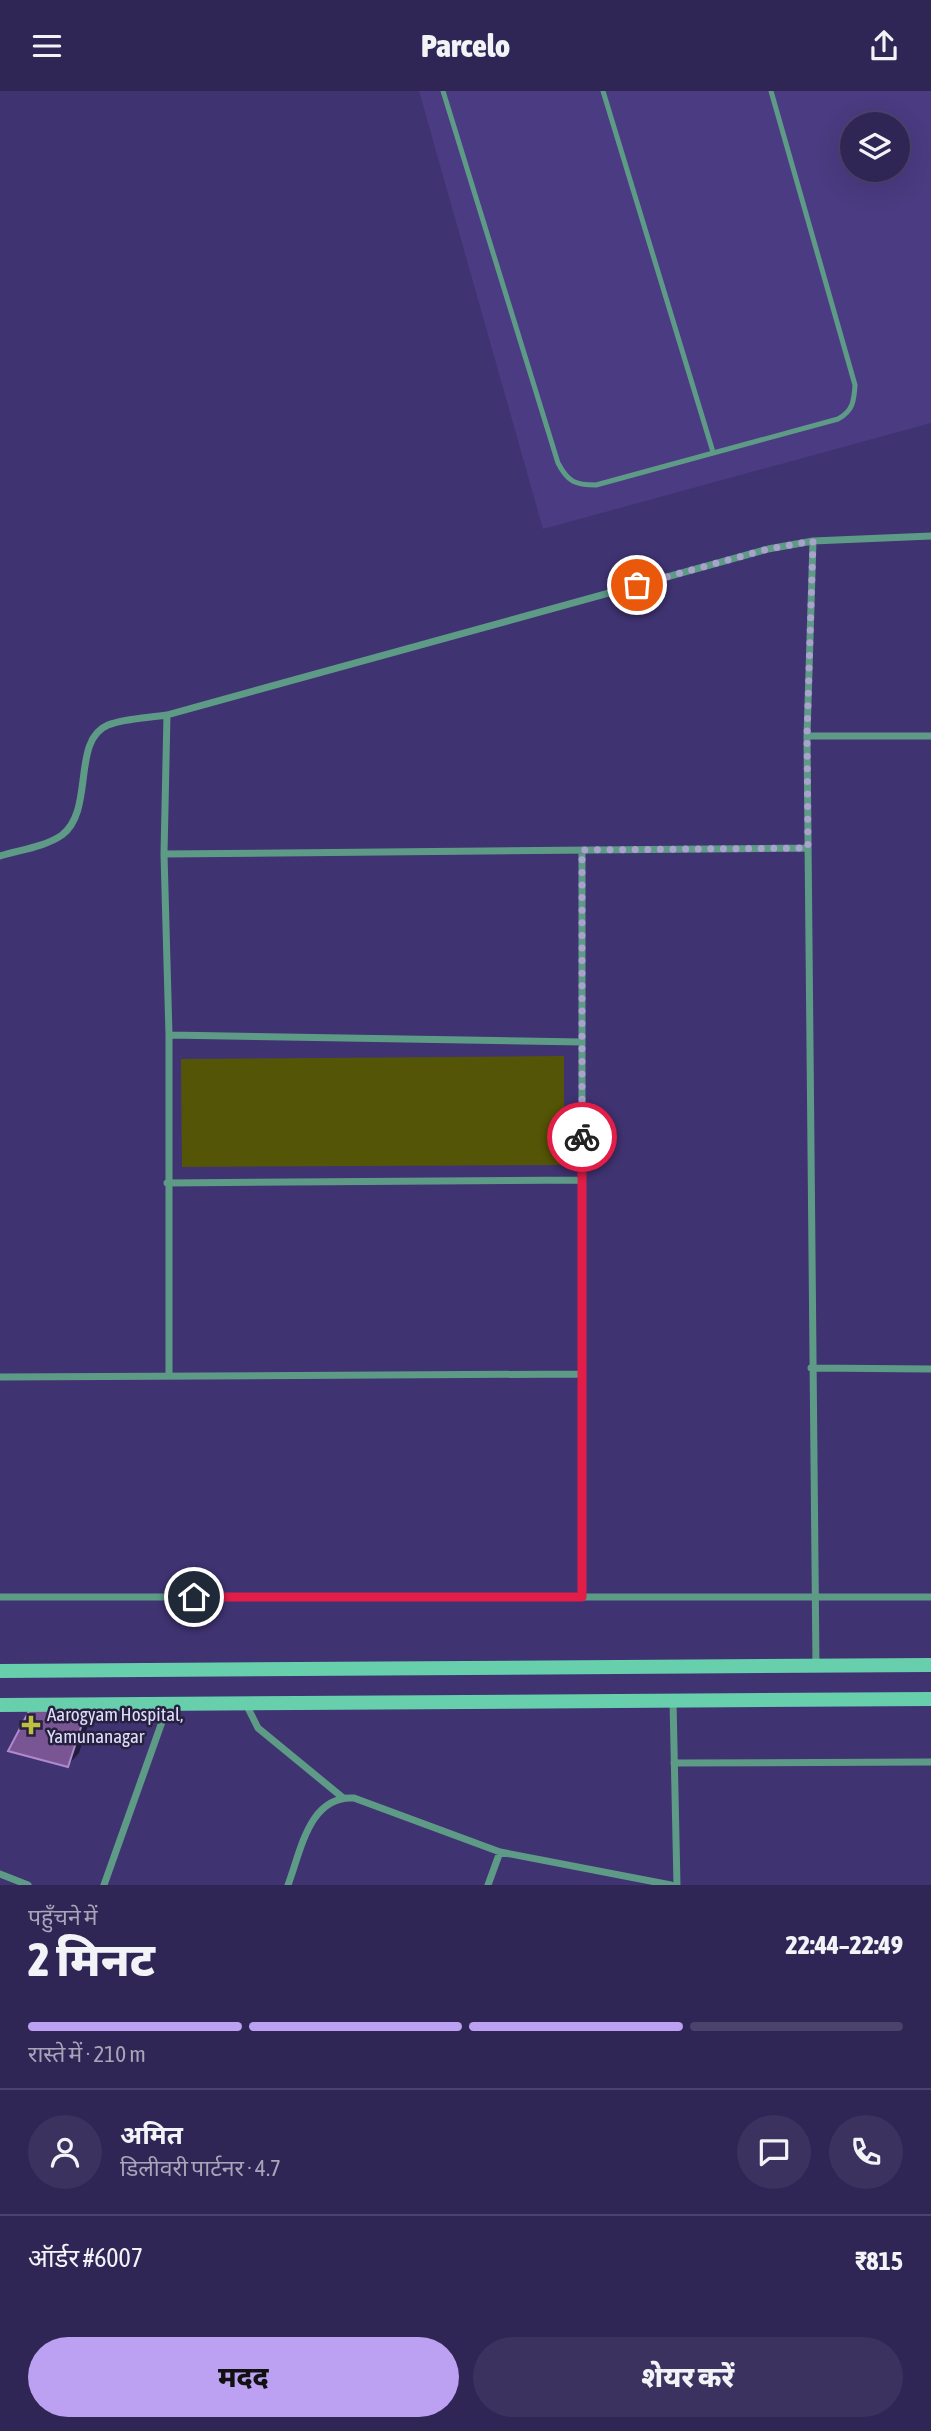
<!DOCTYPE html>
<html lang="hi">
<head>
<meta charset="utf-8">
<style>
  :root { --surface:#302656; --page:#3c3260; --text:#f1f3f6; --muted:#a8a5b9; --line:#4b436c; --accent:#bca0f2 }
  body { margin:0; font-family:"Asap Condensed","Noto Sans Devanagari",sans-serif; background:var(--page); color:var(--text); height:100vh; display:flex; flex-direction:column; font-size:26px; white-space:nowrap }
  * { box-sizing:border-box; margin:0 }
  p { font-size:23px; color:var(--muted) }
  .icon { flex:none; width:38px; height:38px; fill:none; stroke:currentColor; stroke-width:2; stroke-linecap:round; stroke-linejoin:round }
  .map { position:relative; height:1794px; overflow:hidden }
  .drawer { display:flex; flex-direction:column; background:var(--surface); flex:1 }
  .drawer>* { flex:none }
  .fabs { position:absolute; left:840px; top:21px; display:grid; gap:14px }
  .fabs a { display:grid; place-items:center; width:70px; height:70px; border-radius:50%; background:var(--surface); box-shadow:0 7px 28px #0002,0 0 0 2px var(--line); font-size:35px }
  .pin { position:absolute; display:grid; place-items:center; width:60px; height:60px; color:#fff; margin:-30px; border:4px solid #fff; border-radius:50%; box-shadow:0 2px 7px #0007 }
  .courier { position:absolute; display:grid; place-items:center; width:70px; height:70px; margin:-35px; border:5px solid #e11d48; border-radius:50%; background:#fff; color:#222; box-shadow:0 2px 9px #0007 }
  .overview em { font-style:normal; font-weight:800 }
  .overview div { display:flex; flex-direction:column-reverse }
  .overview { display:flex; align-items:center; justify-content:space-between; height:119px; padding:0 28px }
  h1 { font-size:46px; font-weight:800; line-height:52px }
  .bar { display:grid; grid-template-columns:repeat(4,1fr); gap:10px 7px; align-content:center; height:84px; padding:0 28px }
  .bar i { height:9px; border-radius:5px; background:var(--line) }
  .bar .active { background:var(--accent) }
  .bar p { grid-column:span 4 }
  .line { display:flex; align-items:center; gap:18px; padding:0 28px; border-top:2px solid var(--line) }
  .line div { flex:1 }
  .round { display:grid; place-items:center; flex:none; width:74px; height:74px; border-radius:37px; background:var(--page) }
  .cta { display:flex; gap:14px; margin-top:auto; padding:14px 28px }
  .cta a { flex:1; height:80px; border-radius:42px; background:var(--accent); color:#111; font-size:28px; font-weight:800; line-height:80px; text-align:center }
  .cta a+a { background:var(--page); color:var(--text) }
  header { display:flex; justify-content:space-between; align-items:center; height:91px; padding:0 28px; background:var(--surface); font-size:32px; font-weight:800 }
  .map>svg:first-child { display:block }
</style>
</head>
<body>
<header><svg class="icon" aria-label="menu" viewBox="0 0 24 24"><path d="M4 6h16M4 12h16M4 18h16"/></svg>Parcelo<svg class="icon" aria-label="share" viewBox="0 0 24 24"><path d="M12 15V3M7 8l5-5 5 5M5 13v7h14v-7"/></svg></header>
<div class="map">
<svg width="931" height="1794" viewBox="0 0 931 1794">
  <rect width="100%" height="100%" fill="#403372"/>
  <path fill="#4a3b82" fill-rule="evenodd" d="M419 0H931V332L543 438ZM852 33H898V79H852Z"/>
  <path fill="#555507" d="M564 965V1074L182 1076 181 968Z"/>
  <path fill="#0007" d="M97 1607 79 1662 68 1674 43 1609Z"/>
  <path fill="#7a5594" stroke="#af89cc" stroke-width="2" d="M87 1618 68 1676 8 1660 29 1620Z"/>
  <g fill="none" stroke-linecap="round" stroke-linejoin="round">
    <path stroke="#5e9b86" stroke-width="5" d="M443 0 558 372C568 391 575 394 596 394L838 328C853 320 854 310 855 294L771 0
      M603 0 713 361"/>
    <path stroke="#5e9b86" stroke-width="7" d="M813 450 807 645 816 1575
      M167 624 164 763 169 944V1285
      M807 645H931
      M582 759V1506
      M164 763 808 757
      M0 765C19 759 45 756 62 744 95 719 71 649 108 634 126 627 148 627 167 624L768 458 813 450 931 445
      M169 944 582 951
      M167 1092 582 1089
      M811 1277 931 1278
      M0 1286 582 1283
      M0 1506H931
      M673 1610 677 1794
      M246 1613 258 1637 342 1706
      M674 1672 931 1671
      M0 1783 28 1794
      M104 1794 168 1614
      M288 1794C301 1760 309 1704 354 1707L500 1761 671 1794
      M488 1794 500 1761"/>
    <path stroke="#68cfad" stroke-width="14" d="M0 1580 931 1574
      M0 1614 931 1608"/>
  </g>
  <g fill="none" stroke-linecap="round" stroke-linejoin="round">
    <path stroke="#a8a2cc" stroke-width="7" stroke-dasharray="0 12.6" d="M582 1046V759L808 757 807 645 813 450 768 458 637 494"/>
    <path stroke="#e11d48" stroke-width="9" d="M194 1506H582V1046"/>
  </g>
  <path fill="#bdbf42" stroke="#26213e" stroke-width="2.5" d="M27.5 1623.5h7v7h7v7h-7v7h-7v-7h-7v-7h7z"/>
  <g text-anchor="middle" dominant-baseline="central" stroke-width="5" stroke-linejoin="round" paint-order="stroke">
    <g font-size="19" fill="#e0ddfc" stroke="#26213e" text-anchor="start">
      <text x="47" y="1623">Aarogyam Hospital,<tspan x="47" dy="22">Yamunanagar</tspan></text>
    </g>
  </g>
</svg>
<div class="fabs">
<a><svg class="icon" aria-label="layers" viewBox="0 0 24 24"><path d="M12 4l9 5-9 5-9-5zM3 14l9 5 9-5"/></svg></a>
</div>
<div class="pin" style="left:637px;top:494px;background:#ea580c"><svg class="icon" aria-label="bag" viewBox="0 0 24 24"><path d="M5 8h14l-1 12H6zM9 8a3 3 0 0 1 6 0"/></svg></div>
<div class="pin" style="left:194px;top:1506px;background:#1f2937"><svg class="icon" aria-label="home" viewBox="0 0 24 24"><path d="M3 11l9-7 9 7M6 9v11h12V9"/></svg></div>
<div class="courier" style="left:582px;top:1046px"><svg class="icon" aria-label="bike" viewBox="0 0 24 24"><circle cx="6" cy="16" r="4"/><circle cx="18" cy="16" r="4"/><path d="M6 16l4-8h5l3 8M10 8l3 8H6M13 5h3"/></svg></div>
</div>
<section class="drawer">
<div class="overview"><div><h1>2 मिनट</h1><p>पहुँचने में</p></div><em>22:44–22:49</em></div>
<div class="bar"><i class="active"></i><i class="active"></i><i class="active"></i><i></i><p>रास्ते में · 210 m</p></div>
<div class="line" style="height:126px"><a class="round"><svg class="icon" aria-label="person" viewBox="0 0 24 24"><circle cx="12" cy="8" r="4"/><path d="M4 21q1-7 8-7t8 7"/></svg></a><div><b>अमित</b><p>डिलीवरी पार्टनर · 4.7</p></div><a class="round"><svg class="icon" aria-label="chat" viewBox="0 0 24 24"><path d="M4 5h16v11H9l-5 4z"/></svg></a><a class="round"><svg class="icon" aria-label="phone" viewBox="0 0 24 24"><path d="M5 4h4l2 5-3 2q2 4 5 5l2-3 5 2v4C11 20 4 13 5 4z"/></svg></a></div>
<div class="line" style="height:91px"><div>ऑर्डर #6007</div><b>₹815</b></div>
<div class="cta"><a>मदद</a><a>शेयर करें</a></div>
</section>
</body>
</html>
